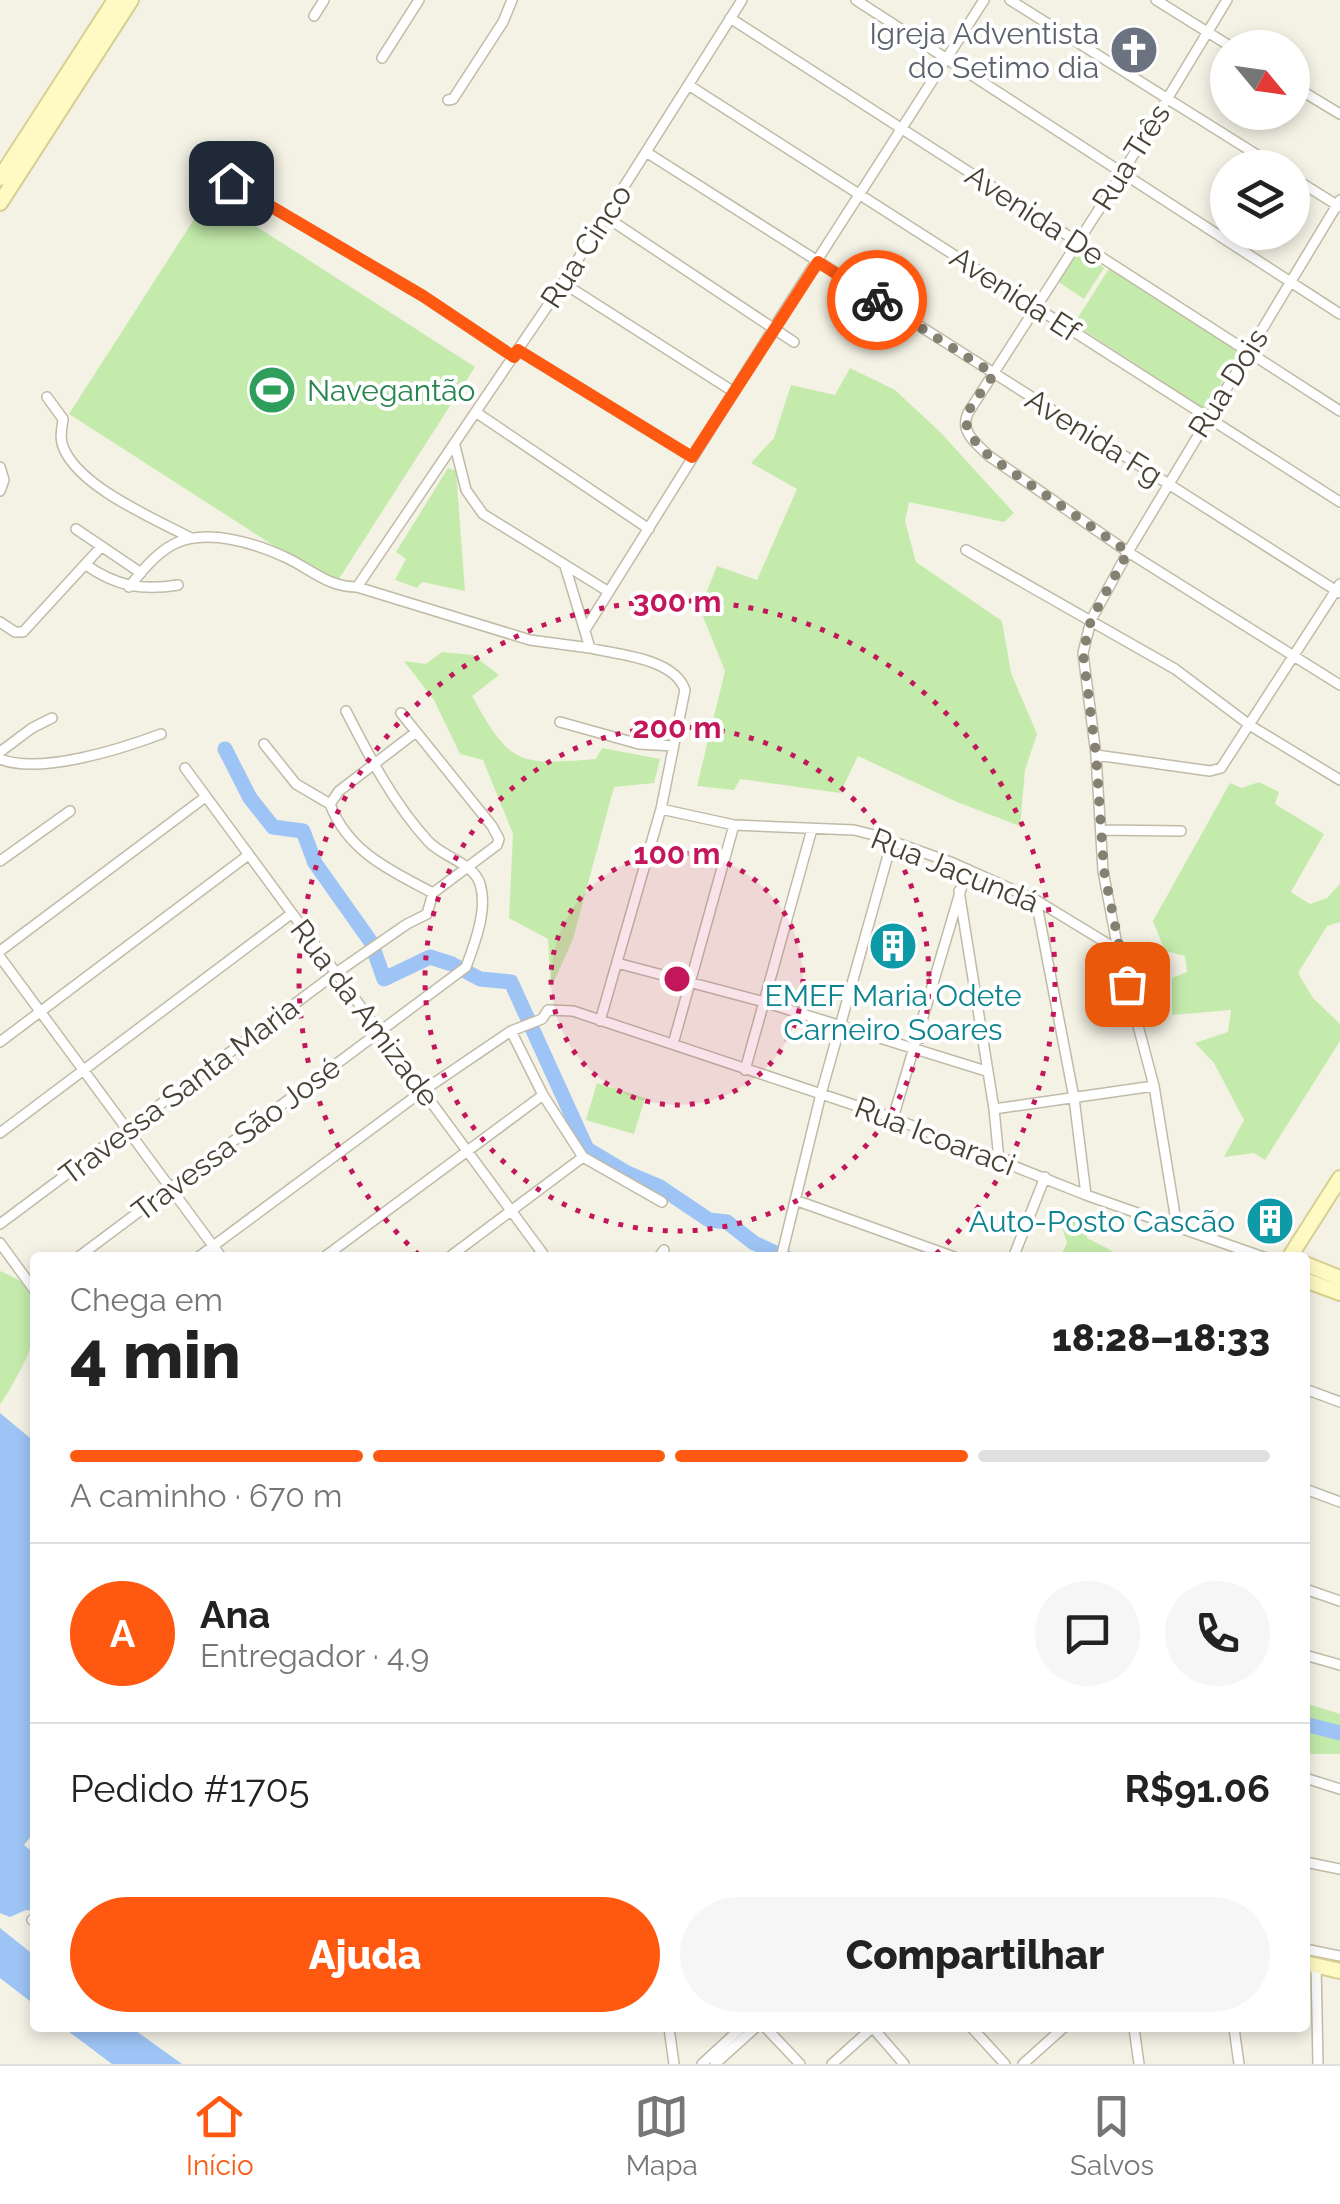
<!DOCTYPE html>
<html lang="pt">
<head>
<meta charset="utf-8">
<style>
  :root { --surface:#fff; --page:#f6f6f6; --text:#222; --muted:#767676; --line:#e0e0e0; --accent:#ff5911 }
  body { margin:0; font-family:Raleway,sans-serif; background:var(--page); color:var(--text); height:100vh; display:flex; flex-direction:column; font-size:38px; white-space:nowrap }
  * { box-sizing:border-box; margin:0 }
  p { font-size:32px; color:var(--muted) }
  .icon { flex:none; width:55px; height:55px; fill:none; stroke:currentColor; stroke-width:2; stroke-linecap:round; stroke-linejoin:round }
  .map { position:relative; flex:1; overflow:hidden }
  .side { position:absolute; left:30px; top:1252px; width:1280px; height:780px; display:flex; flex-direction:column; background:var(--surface); border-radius:10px; box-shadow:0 5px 15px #0003 }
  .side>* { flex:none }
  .needle { width:65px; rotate:119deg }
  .fabs { position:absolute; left:1210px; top:30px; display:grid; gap:20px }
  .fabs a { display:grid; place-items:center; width:100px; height:100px; border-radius:50%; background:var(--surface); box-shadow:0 5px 15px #0003; font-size:50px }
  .pin { position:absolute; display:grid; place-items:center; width:85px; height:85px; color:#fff; margin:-42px; border-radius:20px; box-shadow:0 5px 15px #0006 }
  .courier { position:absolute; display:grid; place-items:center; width:100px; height:100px; margin:-50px; border:8px solid #ff5911; border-radius:50%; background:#fff; color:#222; box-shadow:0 2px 12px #0007 }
  .head em { font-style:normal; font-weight:800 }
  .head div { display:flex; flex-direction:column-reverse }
  .head { display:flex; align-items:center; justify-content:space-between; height:170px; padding:0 40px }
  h1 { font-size:65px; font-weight:800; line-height:75px }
  .bar { display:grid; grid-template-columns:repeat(4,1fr); gap:15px 10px; align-content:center; height:120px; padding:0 40px }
  .bar i { height:12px; border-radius:8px; background:var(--line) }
  .bar .on { background:var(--accent) }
  .bar p { grid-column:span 4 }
  .line { display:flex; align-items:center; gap:25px; padding:0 40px; border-top:2px solid var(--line) }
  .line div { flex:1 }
  .round { display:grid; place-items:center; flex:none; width:105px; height:105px; border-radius:52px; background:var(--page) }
  .action { display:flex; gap:20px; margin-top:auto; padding:20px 40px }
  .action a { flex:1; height:115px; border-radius:60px; background:var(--accent); color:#fff; font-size:40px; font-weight:800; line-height:115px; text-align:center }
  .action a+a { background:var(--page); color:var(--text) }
  .tab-bar { display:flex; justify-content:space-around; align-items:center; height:140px; border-top:2px solid var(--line); background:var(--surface); font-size:28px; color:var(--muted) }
  .tab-bar a { display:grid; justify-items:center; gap:5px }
  .tab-bar .on { color:var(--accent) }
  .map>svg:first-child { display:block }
</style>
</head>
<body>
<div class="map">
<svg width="1340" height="2064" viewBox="0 0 1340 2064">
  <rect width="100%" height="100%" fill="#f4f2e5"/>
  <path fill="#c4ebab" d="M209 196 475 367 335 585 69 414Z
    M1078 250 1104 268 1084 299 1057 281Z
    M1110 267 1241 352 1205 409 1074 324Z
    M850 368 895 390 940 432 1014 513 1004 522 909 502 905 521 916 562 1002 621 1011 673 1037 734 1025 770 1020 826 957 802 858 756 840 793 740 779 734 790 697 786 725 671 700 609 717 566 757 580 797 489 751 463 774 438 791 385 835 395Z
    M448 468 456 471 465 591 422 582 417 588 395 580 406 559 396 552Z
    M442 652 473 655 499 675 472 696C511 766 518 765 596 759L602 748 660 759 654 783 614 787 573 939 551 988 548 939 509 918 513 834 483 760 460 754 434 700 404 661 426 664Z
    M1259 782 1279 792 1275 804 1324 834 1291 892 1310 904 1327 898 1340 884V922L1327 926 1298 973 1313 998 1340 1024V1041L1265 1160 1254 1153 1224 1157 1244 1120 1214 1063 1195 1043 1228 1032 1231 1010 1172 1015V978L1187 972 1185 956 1165 951 1153 921 1230 783 1242 788Z
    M597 1083 645 1098 634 1134 586 1120Z
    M1073 1213 1083 1215 1087 1238 1114 1252 1112 1257H1060L1067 1243 1062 1227Z
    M0 1271C9 1275 21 1280 27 1287 55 1317 18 1377 0 1405Z
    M1305 1703 1340 1714V1754H1305Z"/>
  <path fill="#9dc4f5" d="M0 1413 35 1442V1831L24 1845 35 1854V1911L26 1910 10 1917 0 1913Z
    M0 1928 35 1956V2005L0 1978Z
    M64 2028H132L182 2064H112Z"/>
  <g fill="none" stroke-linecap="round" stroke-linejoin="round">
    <path stroke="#9dc4f5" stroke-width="15" d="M225 749 250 798 273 827 303 831 315 863 371 942 384 979 430 957 452 964 480 979 511 982 587 1149 627 1173 660 1187 709 1220 727 1222 754 1243 787 1258
      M1305 1724 1340 1733"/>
    <g stroke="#c0bba7" stroke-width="12">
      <path id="street" d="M856 0 1340 314
        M1010 0 1278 168
        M1156 0 1233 48
        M1227 0 1123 172 968 413C959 432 977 444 989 456L1128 552 1340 685
        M314 16 324 0
        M730 18 1340 411
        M382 58 419 0
        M1292 85 1340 114
        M690 86 1340 502
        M448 100 453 99 503 22 512 0
        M646 152 1340 593
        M1292 177 1340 207
        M231 183 423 296 514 357
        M606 217 794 342
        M563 283 734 392
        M518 350 692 457
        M47 397 63 419C62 429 59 439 64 449 81 488 155 519 191 538
        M477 413 649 529
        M455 446 466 490 483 514 609 592
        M0 467 4 480 0 491
        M76 529 141 573
        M966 550 1175 669 1251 726 1340 780
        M86 565C116 586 142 591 178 585
        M565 566 590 648C618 655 674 658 685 690L661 809 600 1021
        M129 587C141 572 156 553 174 544 207 528 255 543 287 558 312 570 328 587 357 587L530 640 590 648
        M357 587 563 283 742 0
        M0 622 15 632H23L101 547
        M585 630 773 329 984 0
        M560 722 639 744 673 746
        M416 732 339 791 330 804C348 852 391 871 433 893
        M264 744 296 784 330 804
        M0 752 32 728 52 718
        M1096 755 1210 771 1221 768 1340 584
        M0 759C40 775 121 749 161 734
        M185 768 546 1258
        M661 809 734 825 854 830 874 835 953 863 1036 900 1118 950
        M1101 830 1181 831
        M0 861 70 811
        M959 891 994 1109 999 1160
        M1036 900 1074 1098 1086 1195
        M0 951 204 798
        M0 957 222 1258
        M617 963 764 1002 986 1071
        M511 1031 543 1095 583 1157 662 1202
        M0 1042 247 856
        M673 1044 734 825
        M745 1070 812 829
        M994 1109 1154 1086
        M893 1118 967 869
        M0 1133 291 914
        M795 1200 957 1258
        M0 1224 336 973 407 924 427 914 433 893 497 845 499 839 492 826 401 713
        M1177 1227 1154 1086 1118 950 1103 871 1096 755 1083 653 1091 620 1128 552 1340 200
        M0 1243 35 1291
        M77 1258 466 967C475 943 488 909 480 884 474 863 442 857 428 841 394 804 369 756 346 711
        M197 1258 424 1090 511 1031 542 1019 548 1010 573 1011 893 1118 1086 1195 1266 1258
        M323 1258 543 1095
        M448 1258 583 1157
        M658 1258 664 1250
        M781 1258 821 1094 892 841
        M1013 1258 1045 1177
        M1305 1389 1340 1402
        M1305 1489 1340 1502
        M1305 1589 1340 1601
        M1305 1655 1340 1665
        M1305 1778 1340 1789
        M1305 1862 1340 1869
        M32 1920 35 1918
        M1305 1949 1340 1956
        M1316 1965 1318 2064
        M669 2028 674 2064
        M766 2028 800 2064
        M873 2028 904 2064
        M972 2028 1005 2064
        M1134 2028 1139 2064
        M1234 2028 1239 2064
        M702 2064 741 2028
        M715 2064 755 2028
        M832 2064 872 2028
        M1023 2064 1063 2028"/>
    </g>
    <g stroke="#d7d091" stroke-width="18">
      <path id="secondary" d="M0 178 115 0
        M0 203 131 0
        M1289 1258 1340 1178
        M1305 1264 1340 1278
        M1305 1280 1340 1293
        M1305 1963 1340 1971"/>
    </g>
    <use href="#street" stroke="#fff" stroke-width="9"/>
    <use href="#secondary" stroke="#fffac4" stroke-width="14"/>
  </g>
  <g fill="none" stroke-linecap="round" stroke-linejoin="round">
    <path stroke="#848072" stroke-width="10" stroke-dasharray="0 18" d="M877 300 994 374C968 413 950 419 989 456L1128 552 1091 620 1083 653 1096 755 1104 871 1127 984"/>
    <path stroke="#ff5911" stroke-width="12" d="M231 183 423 296 514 357 518 350 692 457 818 262 877 300"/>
  </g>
  <circle cx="677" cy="979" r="126" fill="#c2185b" fill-opacity=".12"/>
  <g fill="none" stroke="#c2185b" stroke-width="5" stroke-dasharray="5 10">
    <circle cx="677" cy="979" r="126"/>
    <circle cx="677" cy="979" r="252"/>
    <path d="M419 1255A378 378 0 1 1 935 1255"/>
  </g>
  <defs>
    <g id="church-disc" transform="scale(2.5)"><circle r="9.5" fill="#6b7280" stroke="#fff"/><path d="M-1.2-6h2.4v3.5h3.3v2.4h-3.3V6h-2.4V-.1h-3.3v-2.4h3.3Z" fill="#fff"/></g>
    <g id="stadium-disc" transform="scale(2.5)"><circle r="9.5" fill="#2e9e5b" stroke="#fff"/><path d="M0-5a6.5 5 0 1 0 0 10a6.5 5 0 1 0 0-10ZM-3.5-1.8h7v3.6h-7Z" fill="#fff"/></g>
    <g id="building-disc" transform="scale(2.5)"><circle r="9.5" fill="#0f9aa8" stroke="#fff"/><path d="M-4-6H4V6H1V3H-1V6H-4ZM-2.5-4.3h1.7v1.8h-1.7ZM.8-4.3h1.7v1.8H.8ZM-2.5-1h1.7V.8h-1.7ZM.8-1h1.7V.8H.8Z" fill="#fff"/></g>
  </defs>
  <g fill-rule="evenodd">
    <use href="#church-disc" x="1134" y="50"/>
    <use href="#stadium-disc" x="272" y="390"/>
    <use href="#building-disc" x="893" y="946"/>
    <use href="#building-disc" x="1270" y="1221"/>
  </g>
  <g text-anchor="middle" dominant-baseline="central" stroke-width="8" stroke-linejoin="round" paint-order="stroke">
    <g font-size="30" fill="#5b616d" stroke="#fff" text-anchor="end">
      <text x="1099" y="33">Igreja Adventista<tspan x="1099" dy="34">do Setimo dia</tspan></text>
    </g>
    <g font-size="30" fill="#474234" stroke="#fff">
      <text transform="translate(1131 157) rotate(-58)">Rua Três</text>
      <text transform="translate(1035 215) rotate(33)">Avenida De</text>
      <text transform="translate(586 246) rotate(-57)">Rua Cinco</text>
      <text transform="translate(1015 294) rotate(33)">Avenida Ef</text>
      <text transform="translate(1228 383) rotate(-58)">Rua Dois</text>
      <text transform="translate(1094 437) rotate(32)">Avenida Fg</text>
      <text transform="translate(955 870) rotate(22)">Rua Jacundá</text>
      <text transform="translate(365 1013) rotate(53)">Rua da Amizade</text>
      <text transform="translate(179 1091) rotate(-37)">Travessa Santa Maria</text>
      <text transform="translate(935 1136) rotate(21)">Rua Icoaraci</text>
      <text transform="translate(236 1139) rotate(-37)">Travessa São José</text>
    </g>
    <g font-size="30" fill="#27864d" stroke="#fff" text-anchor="start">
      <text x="307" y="390">Navegantão</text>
    </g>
    <g font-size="30" fill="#0d838f" stroke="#fff">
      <text x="893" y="995">EMEF Maria Odete<tspan x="893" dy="34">Carneiro Soares</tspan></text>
      <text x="1235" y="1221" text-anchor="end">Auto-Posto Cascão</text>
    </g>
  </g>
  <circle cx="677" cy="979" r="15" fill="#c2185b" stroke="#fff" stroke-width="5"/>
  <g font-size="30" text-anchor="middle" font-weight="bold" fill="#c2185b" stroke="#fff" stroke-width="8" stroke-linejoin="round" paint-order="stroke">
    <text x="677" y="612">300 m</text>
    <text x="677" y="738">200 m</text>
    <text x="677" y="864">100 m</text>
  </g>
</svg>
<div class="fabs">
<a><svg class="needle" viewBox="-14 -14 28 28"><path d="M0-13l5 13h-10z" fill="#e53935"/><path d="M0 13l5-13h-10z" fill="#767676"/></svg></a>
<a><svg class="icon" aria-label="layers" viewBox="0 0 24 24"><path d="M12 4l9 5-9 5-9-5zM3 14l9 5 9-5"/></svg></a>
</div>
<div class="pin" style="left:1127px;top:984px;background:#ea580c"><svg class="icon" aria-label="bag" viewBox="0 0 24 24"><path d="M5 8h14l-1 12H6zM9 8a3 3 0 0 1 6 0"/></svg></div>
<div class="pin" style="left:231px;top:183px;background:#1f2937"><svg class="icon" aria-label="home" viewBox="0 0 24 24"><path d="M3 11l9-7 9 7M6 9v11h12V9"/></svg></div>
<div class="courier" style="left:877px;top:300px"><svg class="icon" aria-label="bike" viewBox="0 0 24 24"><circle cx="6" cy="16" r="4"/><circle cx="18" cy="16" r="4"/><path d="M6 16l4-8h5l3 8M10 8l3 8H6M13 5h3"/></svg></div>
<section class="side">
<div class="head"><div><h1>4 min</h1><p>Chega em</p></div><em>18:28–18:33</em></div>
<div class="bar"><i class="on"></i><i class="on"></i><i class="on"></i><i></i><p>A caminho · 670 m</p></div>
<div class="line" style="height:180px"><b class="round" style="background:var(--accent);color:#fff">A</b><div><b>Ana</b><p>Entregador · 4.9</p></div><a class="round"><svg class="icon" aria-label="chat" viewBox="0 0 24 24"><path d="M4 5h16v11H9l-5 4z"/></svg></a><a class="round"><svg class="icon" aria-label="phone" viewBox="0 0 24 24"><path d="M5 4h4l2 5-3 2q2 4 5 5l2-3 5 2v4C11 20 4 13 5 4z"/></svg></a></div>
<div class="line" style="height:130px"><div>Pedido #1705</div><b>R$91.06</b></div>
<div class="action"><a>Ajuda</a><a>Compartilhar</a></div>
</section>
</div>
<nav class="tab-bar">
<a class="on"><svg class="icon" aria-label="home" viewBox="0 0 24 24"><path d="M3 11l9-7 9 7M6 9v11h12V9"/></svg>Início</a>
<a><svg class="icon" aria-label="map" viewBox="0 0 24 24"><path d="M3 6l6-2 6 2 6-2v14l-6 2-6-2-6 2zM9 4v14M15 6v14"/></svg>Mapa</a>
<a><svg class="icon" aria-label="saved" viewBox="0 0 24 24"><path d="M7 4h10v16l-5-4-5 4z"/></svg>Salvos</a>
</nav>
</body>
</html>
